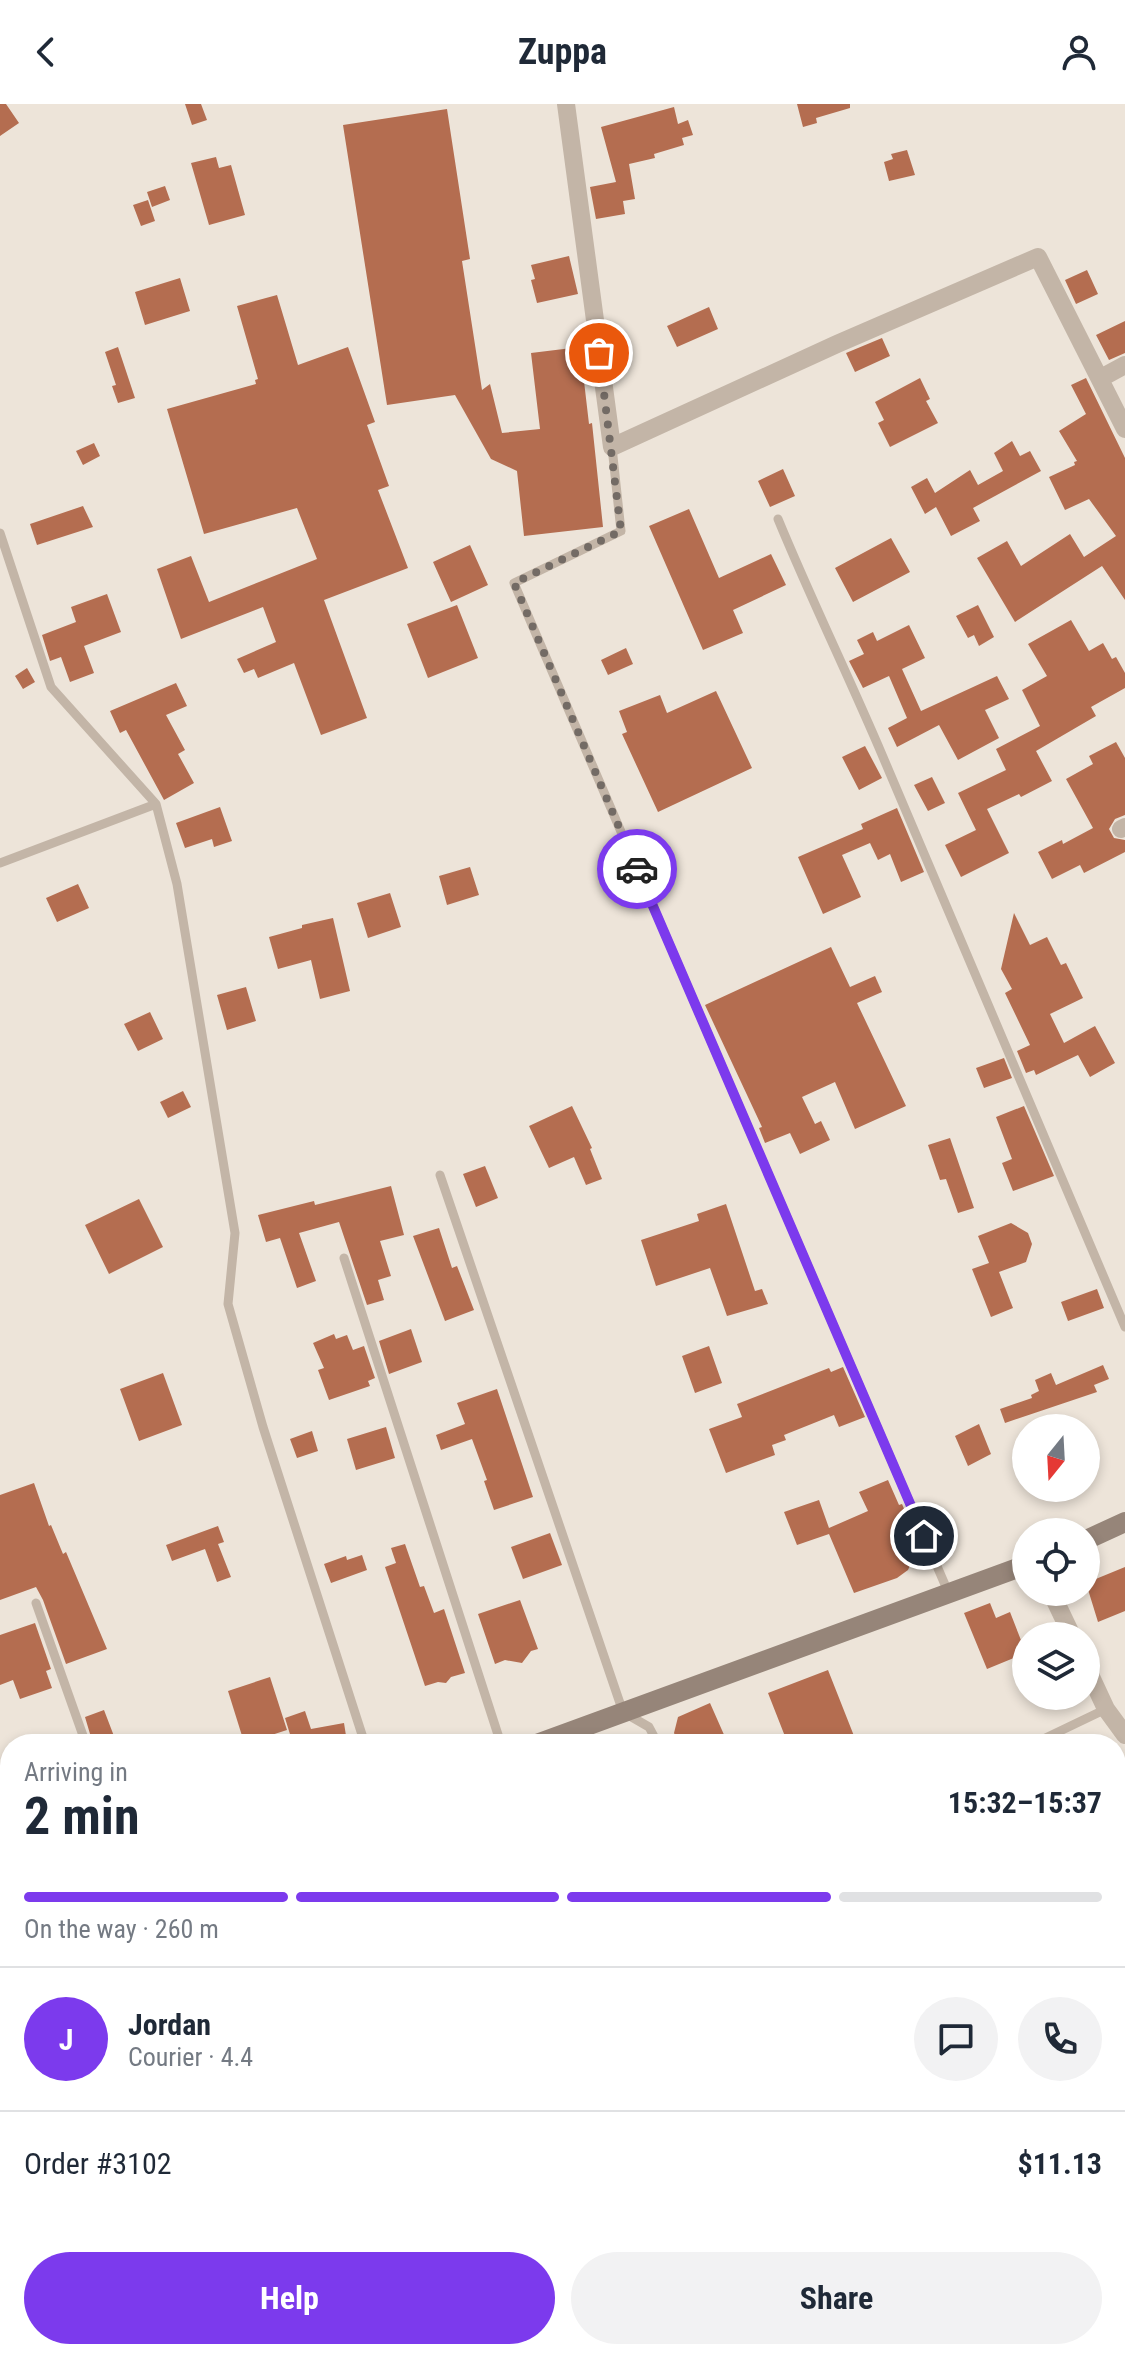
<!DOCTYPE html>
<html lang="en">
<head>
<meta charset="utf-8">
<style>
  :root { --surface:#fff; --page:#f2f2f3; --text:#1f2937; --muted:#747a83; --line:#e0e1e3; --accent:#7c3aed }
  body { margin:0; font-family:"Roboto Condensed",sans-serif; background:var(--page); color:var(--text); height:100vh; display:flex; flex-direction:column; font-size:30px; white-space:nowrap }
  * { box-sizing:border-box; margin:0 }
  p { font-size:26px; color:var(--muted) }
  .icon { flex:none; width:44px; height:44px; fill:none; stroke:currentColor; stroke-width:2; stroke-linecap:round; stroke-linejoin:round }
  .map { position:relative; flex:1; overflow:hidden }
  .details { position:absolute; left:0px; top:1630px; width:1126px; height:626px; display:flex; flex-direction:column; background:var(--surface); border-radius:32px 32px 0 0; box-shadow:0 4px 12px #0003 }
  .details>* { flex:none }
  .needle { width:52px; rotate:198deg }
  .tools { position:absolute; left:1012px; top:1310px; display:grid; gap:16px }
  .tools a { display:grid; place-items:center; width:88px; height:88px; border-radius:50%; background:var(--surface); box-shadow:0 4px 12px #0003; font-size:40px }
  .pin { position:absolute; display:grid; place-items:center; width:68px; height:68px; color:#fff; margin:-34px; border:4px solid #fff; border-radius:50%; box-shadow:0 2px 8px #0007 }
  .courier { position:absolute; display:grid; place-items:center; width:80px; height:80px; margin:-40px; border:6px solid #7c3aed; border-radius:50%; background:#fff; color:#222; box-shadow:0 2px 10px #0007 }
  .head em { font-style:normal; font-weight:700 }
  .head div { display:flex; flex-direction:column-reverse }
  .head { display:flex; align-items:center; justify-content:space-between; height:136px; padding:0 24px }
  h1 { font-size:52px; font-weight:700; line-height:60px }
  .bar { display:grid; grid-template-columns:repeat(4,1fr); gap:12px 8px; align-content:center; height:96px; padding:0 24px }
  .bar i { height:10px; border-radius:6px; background:var(--line) }
  .bar .selected { background:var(--accent) }
  .bar p { grid-column:span 4 }
  .line { display:flex; align-items:center; gap:20px; padding:0 24px; border-top:2px solid var(--line) }
  .line div { flex:1 }
  .round { display:grid; place-items:center; flex:none; width:84px; height:84px; border-radius:42px; background:var(--page) }
  .action { display:flex; gap:16px; margin-top:auto; padding:16px 24px }
  .action a { flex:1; height:92px; border-radius:48px; background:var(--accent); color:#fff; font-size:32px; font-weight:700; line-height:92px; text-align:center }
  .action a+a { background:var(--page); color:var(--text) }
  header { display:flex; justify-content:space-between; align-items:center; height:104px; padding:0 24px; background:var(--surface); font-size:36px; font-weight:700 }
  .map>svg:first-child { display:block }
</style>
</head>
<body>
<header><svg class="icon" aria-label="back" viewBox="0 0 24 24"><path d="M15 5l-7 7 7 7"/></svg>Zuppa<svg class="icon" aria-label="person" viewBox="0 0 24 24"><circle cx="12" cy="8" r="4"/><path d="M4 21q1-7 8-7t8 7"/></svg></header>
<div class="map">
<svg width="1125" height="2255" viewBox="0 0 1125 2255">
  <rect width="100%" height="100%" fill="#ede4d9"/>
  <path fill="#b46d50" d="M0 0H6L19 19 0 32Z
    M185 0H201L207 16 192 21Z
    M797 0H850V4L816 14 817 19 803 23Z
    M674 3 678 20 688 16 693 31 682 34 684 41 654 50 655 54 629 60 635 95 623 97 625 110 596 115 590 83 616 78 601 23Z
    M447 5 470 155 462 157 482 286 490 280 502 329 540 325 531 249 580 243 589 320 592 319 603 423 524 432 517 367 491 355 455 291 387 301 343 21Z
    M907 46 915 71 889 77 884 58 893 55 891 50Z
    M216 53 219 64 231 61 245 111 209 121 191 59Z
    M165 82 170 96 152 103 147 88Z
    M148 96 155 117 141 122 133 101Z
    M569 152 578 190 537 199 531 176 535 175 531 161Z
    M1087 166 1098 190 1076 200 1065 176Z
    M180 174 190 207 145 221 135 188Z
    M277 191 298 261 348 243 375 318 367 321 389 382 378 386 408 464 324 496 367 614 321 631 294 559 258 574 254 565 244 569 237 555 276 538 263 503 181 535 157 465 191 452 209 498 317 455 297 404 204 430 167 305 256 280 255 276 258 275 237 202Z
    M709 203 718 225 677 243 667 222Z
    M1125 217V249L1109 256 1096 231Z
    M882 234 890 252 855 268 846 249Z
    M118 243 135 294 118 299 112 282 116 281 105 248Z
    M920 274 930 295 926 297 938 319 890 343 878 319 884 316 875 298Z
    M1086 274 1125 354V496L1102 462 1015 518 977 454 1007 437 1021 462 1070 430 1084 453 1116 432 1089 395 1065 406 1049 373 1075 361 1074 358 1077 357 1059 327 1086 310 1071 281Z
    M1012 337 1020 352 1030 347 1041 367 973 404 980 417 951 432 936 403 925 410 911 383 927 374 935 389 970 366 978 381 1003 367 994 349Z
    M94 339 100 352 83 361 76 347Z
    M783 365 795 392 770 403 758 377Z
    M83 402 93 423 37 441 30 420Z
    M689 405 719 474 771 450 786 481 733 506 743 529 703 546 649 422Z
    M891 434 910 468 853 498 835 464Z
    M470 441 488 481 451 498 433 458Z
    M107 490 121 528 84 542 94 569 70 578 61 553 50 557 42 531 76 518 71 503Z
    M457 501 478 554 428 574 407 520Z
    M978 501 994 533 979 542 974 531 968 534 956 512Z
    M1071 516 1089 547 1103 539 1112 555 1116 553 1125 569V584L1091 603 1096 612 1036 647 1052 677 1021 693 1019 690 987 705 1009 749 961 773 945 741 976 726 958 689 1006 666 996 645 1040 622 1022 586 1047 572 1028 540Z
    M909 521 925 554 902 565 921 607 997 572 1009 595 985 606 999 634 958 656 939 621 897 643 888 624 907 614 889 572 863 584 849 557 864 550 857 536 873 528 877 537Z
    M626 544 633 560 608 571 601 556Z
    M27 564 35 578 23 585 15 572Z
    M176 579 187 602 166 611 185 646 178 650 194 679 164 696 126 626 120 629 110 607Z
    M716 587 752 664 658 708 622 630 627 628 619 607 660 591 667 609Z
    M1116 638 1125 654V711L1115 715 1109 725 1114 734 1125 736V748L1084 769 1080 761 1052 775 1038 748 1062 736 1063 740 1093 724 1066 675 1093 660 1089 652Z
    M865 642 882 674 859 686 842 653Z
    M932 673 945 699 928 707 914 681Z
    M220 703 232 737 214 743 212 735 185 744 176 719Z
    M897 704 924 768 901 778 890 750 878 756 870 739 842 751 861 793 823 810 798 753 863 725 861 720Z
    M470 763 479 791 447 801 439 772Z
    M78 780 89 804 57 818 46 794Z
    M390 789 401 823 368 834 357 799Z
    M1014 809 1030 841 1047 833 1061 861 1066 859 1083 894 1050 910 1064 939 1095 922 1115 959 1090 973 1078 951 1036 971 1034 966 1026 969 1017 947 1030 941 1005 889 1012 885 1001 865Z
    M333 814 350 887 320 895 311 856 278 865 269 833 302 824V821Z
    M831 843 850 883 875 872 882 888 857 899 906 1002 855 1025 835 978 802 993 815 1020 821 1017 830 1036 800 1050 790 1029 765 1039 759 1024 762 1023 705 901Z
    M246 883 256 917 227 926 217 891Z
    M150 908 163 935 138 947 124 920Z
    M1004 954 1012 974 984 984 976 964Z
    M183 987 191 1003 168 1014 160 998Z
    M572 1002 592 1044 590 1045 602 1075 586 1081 574 1053 549 1064 529 1022Z
    M1024 1002 1054 1072 1013 1087 1002 1059 1012 1055 996 1013Z
    M950 1034 974 1104 958 1109 946 1075 940 1076 928 1041Z
    M485 1062 498 1094 476 1103 463 1070Z
    M391 1082 404 1131 380 1137 391 1172 378 1176 384 1196 367 1201 339 1118 299 1129 316 1177 297 1184 280 1134 266 1138 258 1111 314 1097 315 1101Z
    M139 1095 163 1143 109 1170 85 1121Z
    M726 1100 755 1187 762 1185 768 1200 727 1212 710 1164 656 1182 641 1136 699 1117 697 1110Z
    M1011 1119 1028 1129 1032 1140 1026 1158 999 1168 1013 1204 991 1213 972 1165 989 1159 978 1132Z
    M439 1124 452 1164 457 1162 474 1206 445 1217 413 1132Z
    M1097 1185 1104 1204 1068 1217 1061 1198Z
    M411 1225 422 1258 389 1270 379 1237Z
    M334 1230 336 1235 347 1231 353 1246 364 1242 375 1274 368 1277 370 1282 329 1296 318 1266 324 1264 313 1239Z
    M709 1242 722 1279 695 1289 682 1252Z
    M1103 1261 1109 1275 1094 1281 1097 1288 1005 1319 1000 1305 1032 1294 1031 1291 1039 1287 1035 1276 1051 1269 1056 1281Z
    M843 1263 865 1313 839 1323 834 1311 784 1331 786 1336 772 1341 775 1351 726 1369 709 1325 742 1313 737 1300 829 1264 831 1268Z
    M163 1269 182 1321 139 1337 120 1285Z
    M497 1285 533 1393 494 1406 484 1377 487 1376 472 1335 441 1346 436 1331 465 1320 457 1299Z
    M979 1320 991 1350 968 1362 955 1332Z
    M386 1323 395 1354 356 1366 347 1335Z
    M312 1327 318 1347 297 1354 290 1335Z
    M888 1376 899 1401 902 1400 918 1437 912 1457 908 1466 897 1474 854 1489 829 1430 797 1441 784 1408 819 1396 829 1424 868 1407 859 1388Z
    M34 1379 49 1422 51 1421 63 1450 66 1448 107 1545 66 1560 43 1496 36 1483 0 1496V1391Z
    M218 1422 224 1438 218 1440 231 1473 217 1478 205 1445 172 1457 166 1441Z
    M550 1429 562 1461 523 1475 511 1443Z
    M405 1440 420 1483 424 1482 434 1509 444 1505 465 1569 451 1573 446 1579 438 1578 425 1582 385 1463 396 1459 391 1444Z
    M362 1451 367 1466 331 1479 324 1460 346 1452 347 1456Z
    M1125 1463V1507L1098 1518 1086 1479Z
    M520 1496 538 1545 531 1547 522 1559 505 1556 495 1560 478 1510Z
    M990 1499 996 1514 1010 1508 1026 1549 987 1565 964 1509Z
    M35 1519 51 1565 46 1567 52 1584 20 1595 13 1576 0 1581V1531Z
    M828 1566 856 1637 847 1640H788L768 1589Z
    M270 1573 287 1626 256 1636 255 1632 243 1635 228 1587Z
    M710 1599 725 1633 709 1640H679L674 1629 678 1613Z
    M104 1606 117 1640H93L85 1613Z
    M305 1607 311 1625 344 1619 347 1638 293 1640 285 1614Z"/>
  <g fill="none" stroke-linecap="round" stroke-linejoin="round">
    <path stroke="#c3b5a7" stroke-width="9" d="M612 343 621 427 514 479 949 1490
      M778 415C811 495 849 573 883 653 965 843 1046 1033 1125 1223
      M0 429 51 583 156 700 0 759
      M156 700 177 780 235 1129 228 1200 263 1323 365 1640
      M440 1071 623 1608 649 1623 658 1640
      M344 1154 501 1640
      M36 1499 86 1640
      M1033 1640 1106 1605
      M0 1724 10 1750
      M729 2246 734 2255
      M984 2246 988 2255"/>
    <path stroke="#c3b5a7" stroke-width="18" d="M566 0 612 343 837 240 1038 153 1125 325
      M1101 274 1125 261
      M1121 725 1125 723
      M1051 1488 1072 1532
      M1086 1562 1106 1605 1125 1631
      M1116 1901 1125 1904
      M0 2145 10 2141
      M0 2235 14 2255
      M588 2246 593 2255"/>
    <path stroke="#968579" stroke-width="20" d="M1086 1436 1125 1418
      M537 1640 1026 1461
      M0 1844 10 1840"/>
  </g>
  <g fill="none" stroke-linecap="round" stroke-linejoin="round">
    <path stroke="#736b65" stroke-width="8" stroke-dasharray="0 14.4" d="M599 249 621 427 514 479 637 765"/>
    <path stroke="#7c3aed" stroke-width="10" d="M637 765 924 1432"/>
  </g>
</svg>
<div class="tools">
<a><svg class="needle" viewBox="-14 -14 28 28"><path d="M0-13l5 13h-10z" fill="#e53935"/><path d="M0 13l5-13h-10z" fill="#747a83"/></svg></a>
<a><svg class="icon" aria-label="locate" viewBox="0 0 24 24"><circle cx="12" cy="12" r="6"/><path d="M12 2v4M12 18v4M2 12h4M18 12h4"/></svg></a>
<a><svg class="icon" aria-label="layers" viewBox="0 0 24 24"><path d="M12 4l9 5-9 5-9-5zM3 14l9 5 9-5"/></svg></a>
</div>
<div class="pin" style="left:599px;top:249px;background:#ea580c"><svg class="icon" aria-label="bag" viewBox="0 0 24 24"><path d="M5 8h14l-1 12H6zM9 8a3 3 0 0 1 6 0"/></svg></div>
<div class="pin" style="left:924px;top:1432px;background:#1f2937"><svg class="icon" aria-label="home" viewBox="0 0 24 24"><path d="M3 11l9-7 9 7M6 9v11h12V9"/></svg></div>
<div class="courier" style="left:637px;top:765px"><svg class="icon" aria-label="car" viewBox="0 0 24 24"><path d="M5 17H2v-5l4-1 3-4h7l3 4 3 1v5h-3M9 17h6M6 11h13"/><circle cx="7" cy="17" r="2"/><circle cx="17" cy="17" r="2"/></svg></div>
<section class="details">
<div class="head"><div><h1>2 min</h1><p>Arriving in</p></div><em>15:32–15:37</em></div>
<div class="bar"><i class="selected"></i><i class="selected"></i><i class="selected"></i><i></i><p>On the way · 260 m</p></div>
<div class="line" style="height:144px"><b class="round" style="background:var(--accent);color:#fff">J</b><div><b>Jordan</b><p>Courier · 4.4</p></div><a class="round"><svg class="icon" aria-label="chat" viewBox="0 0 24 24"><path d="M4 5h16v11H9l-5 4z"/></svg></a><a class="round"><svg class="icon" aria-label="phone" viewBox="0 0 24 24"><path d="M5 4h4l2 5-3 2q2 4 5 5l2-3 5 2v4C11 20 4 13 5 4z"/></svg></a></div>
<div class="line" style="height:104px"><div>Order #3102</div><b>$11.13</b></div>
<div class="action"><a>Help</a><a>Share</a></div>
</section>
</div>
</body>
</html>
